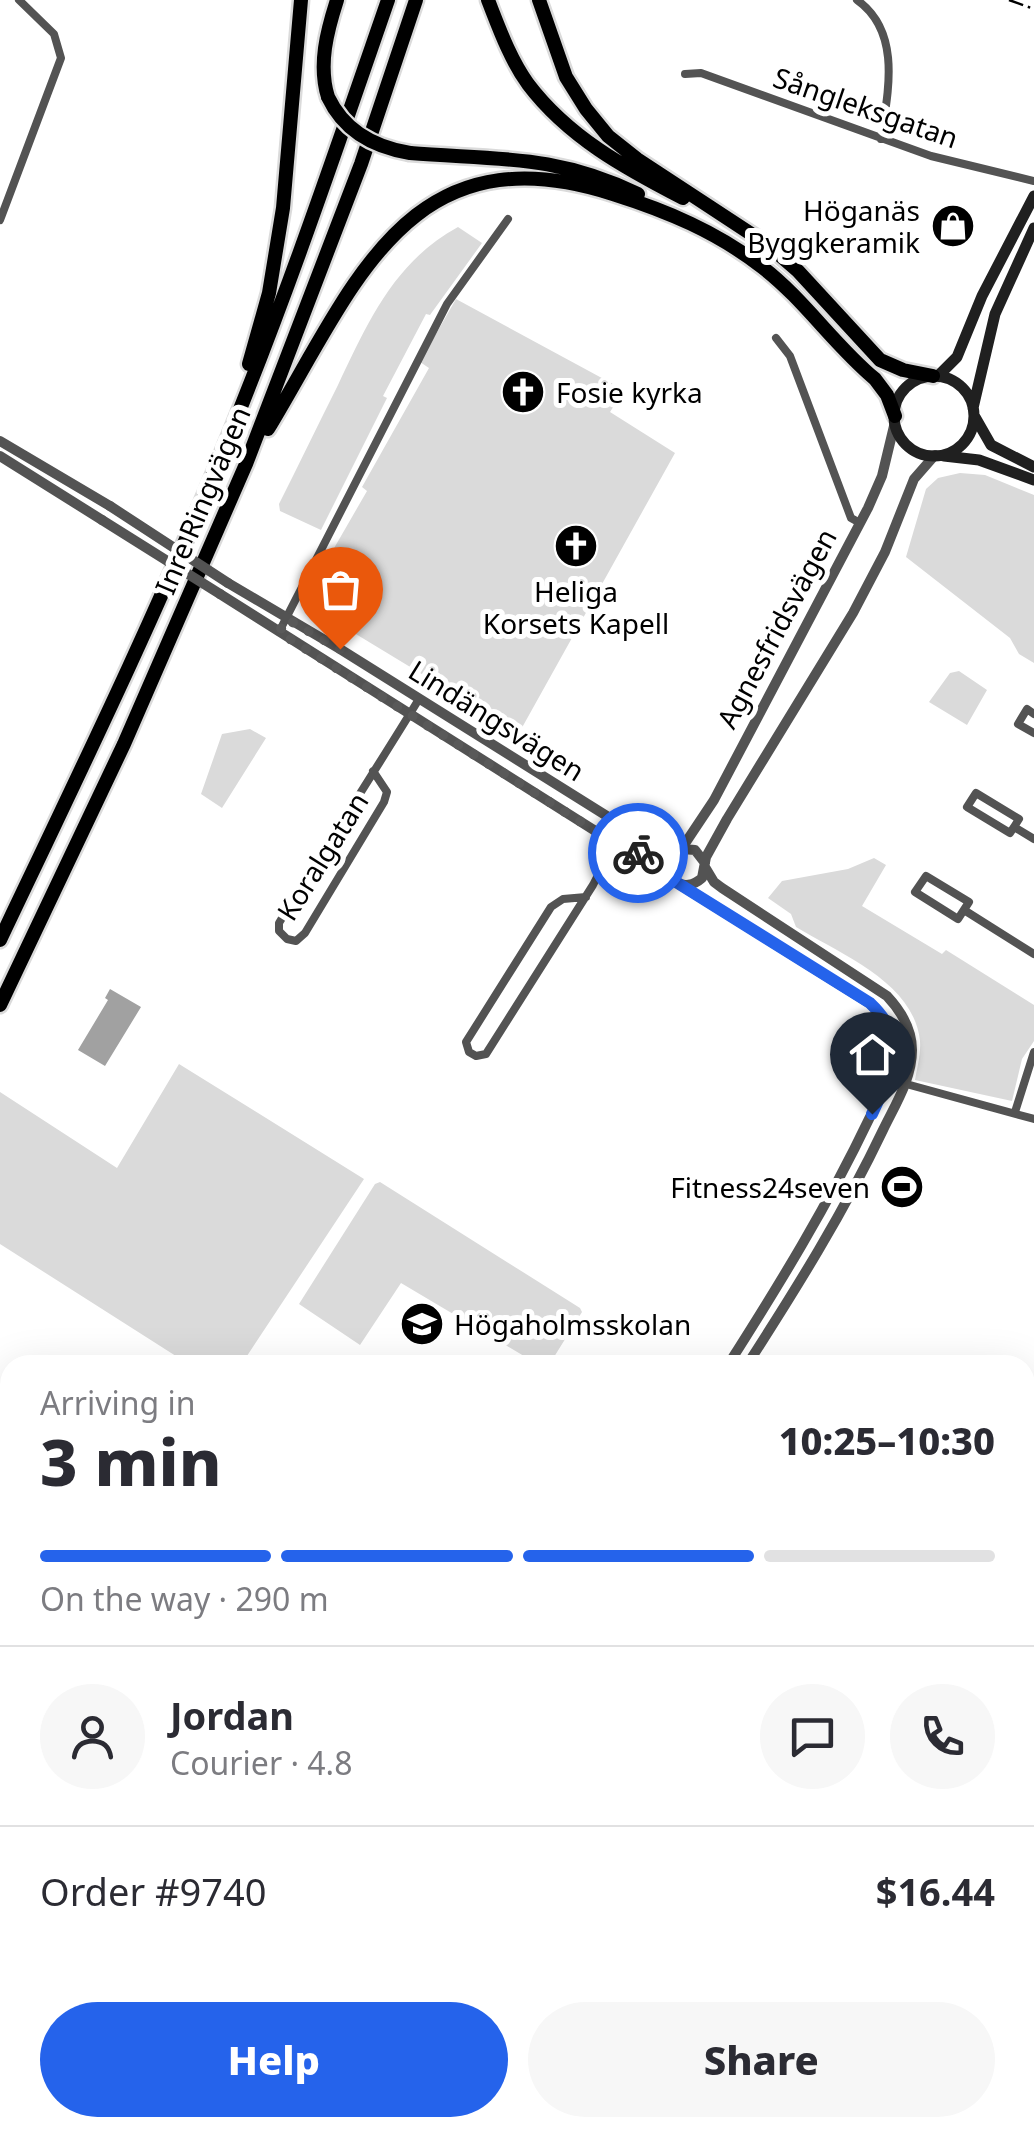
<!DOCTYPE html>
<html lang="en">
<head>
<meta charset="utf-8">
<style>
  :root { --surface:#fff; --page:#f7f7f7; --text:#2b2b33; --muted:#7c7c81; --line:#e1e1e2; --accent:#2563eb }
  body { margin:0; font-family:"Noto Sans",sans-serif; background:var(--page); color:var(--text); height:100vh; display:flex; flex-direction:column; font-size:38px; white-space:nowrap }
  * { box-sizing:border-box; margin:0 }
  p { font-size:32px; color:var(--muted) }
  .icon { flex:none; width:55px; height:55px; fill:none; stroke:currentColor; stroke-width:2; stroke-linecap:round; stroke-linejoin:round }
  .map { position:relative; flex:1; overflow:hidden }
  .drawer { position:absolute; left:0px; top:1355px; width:1035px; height:782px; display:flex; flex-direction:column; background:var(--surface); border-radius:30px 30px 0 0; box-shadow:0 10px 40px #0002 }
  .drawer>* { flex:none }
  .pin { position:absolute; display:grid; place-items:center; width:85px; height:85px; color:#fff; margin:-102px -42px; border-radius:50% 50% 50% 0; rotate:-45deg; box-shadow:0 0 10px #0007 }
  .pin .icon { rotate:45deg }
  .courier { position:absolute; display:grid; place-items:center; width:100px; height:100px; margin:-50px; border:8px solid #2563eb; border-radius:50%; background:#fff; color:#222; box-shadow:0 2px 12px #0007 }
  .headline em { font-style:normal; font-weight:800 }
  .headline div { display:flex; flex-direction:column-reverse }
  .headline { display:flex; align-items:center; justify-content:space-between; height:170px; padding:0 40px }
  h1 { font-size:65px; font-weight:800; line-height:75px }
  .bar { display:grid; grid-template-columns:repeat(4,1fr); gap:15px 10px; align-content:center; height:120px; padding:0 40px }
  .bar i { height:12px; border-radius:8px; background:var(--line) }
  .bar .active { background:var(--accent) }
  .bar p { grid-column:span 4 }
  .line { display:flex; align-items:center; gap:25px; padding:0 40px; border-top:2px solid var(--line) }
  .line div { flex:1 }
  .round { display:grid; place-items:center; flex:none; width:105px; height:105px; border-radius:52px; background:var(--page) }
  .cta { display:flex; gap:20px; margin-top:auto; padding:20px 40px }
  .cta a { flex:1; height:115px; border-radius:60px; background:var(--accent); color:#fff; font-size:40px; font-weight:800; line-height:115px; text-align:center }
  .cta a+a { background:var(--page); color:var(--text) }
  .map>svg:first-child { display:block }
</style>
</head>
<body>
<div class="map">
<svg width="1034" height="2137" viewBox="0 0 1034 2137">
  <rect width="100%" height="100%" fill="#fff"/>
  <path fill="#dadada" d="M458 227 482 243 430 315 426 314 383 396 387 398 321 530 280 511 279 504C299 464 318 425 338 385 368 322 394 262 458 227Z
    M456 299 624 390 610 412 675 453 519 733 303 602 367 491 362 487 429 368 420 362Z
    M960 473 985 475 1034 495V663L1019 654 1010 638 906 557 926 489 938 478Z
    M959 671 987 690 967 725 929 702 950 673Z
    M250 729 266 738 222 808 201 794 222 734Z
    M874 858 886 865 862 906 942 954 946 950 1034 1005V1041L1022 1059 1012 1101 915 1080C917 1068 921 1054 920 1041 914 982 840 954 796 927L791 914 768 898 782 881 848 869Z
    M179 1064 364 1179 241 1365H190L0 1244V1092L117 1168Z
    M380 1182 580 1308 582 1312 549 1365H539L401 1283 360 1345 299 1304 375 1184Z
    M1025 1609 1034 1612V2137H956L950 2128H1025Z"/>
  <path fill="#a1a1a1" d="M110 989 141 1007 105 1066 78 1050 108 1000 105 998Z"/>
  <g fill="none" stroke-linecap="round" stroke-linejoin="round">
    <g stroke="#dbdbdb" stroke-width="19">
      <path id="motorway" d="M488 0C499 28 510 59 528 84 568 137 625 168 683 198
        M539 0 566 77 586 109 608 136 637 159 768 245 798 271 880 360 903 370 933 376
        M328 97C318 65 327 31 337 0
        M410 153C498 160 555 154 638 194
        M249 364 269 293 283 208 301 0
        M268 429C355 285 408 128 613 194 667 211 717 232 762 267 804 299 834 345 875 379L887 395 895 416
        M0 940C76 780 154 620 221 456 283 307 335 153 388 0
        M0 1005 124 744 246 464 361 164 416 0"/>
    </g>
    <path stroke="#535353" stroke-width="8" d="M857 0C902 32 888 92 881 139
      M685 74 701 73 931 156 1034 181
      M0 220 61 58 54 34 19 0
      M776 338 790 356 851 518 860 523
      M279 632 447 304 508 219
      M1034 714 1027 709 1018 724 1034 733
      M373 771 387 792 384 802 305 933 296 941 287 939 279 931V923C325 848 373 774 419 699
      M1014 827 1019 819 976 793 967 807 1010 833 1014 827 1034 839
      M926 876 969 902 958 919 915 892Z
      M586 897 563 899 551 907 466 1042 469 1052 476 1056 486 1054 593 885 623 826
      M964 910 1034 954
      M888 1079 1034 1119
      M1015 1112 1034 1052
      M0 1986 10 1971
      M0 2027 10 2034
      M673 2128 688 2137"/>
    <path stroke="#535353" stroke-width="10" d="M0 441 110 506
      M0 456 102 520
      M228 583 340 649 650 843 678 849
      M220 594 616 844 668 870
      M682 848 714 800 868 508 882 476 895 422
      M705 863 695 850 682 849 670 858C664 880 684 894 702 878L706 857 727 819 853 613 885 552 914 479 935 455
      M705 867 714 882 722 888 887 996C901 1011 912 1029 912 1050 912 1079 895 1105 883 1130 844 1212 796 1289 747 1365
      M680 885 869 1003C883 1015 895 1029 895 1048 896 1073 879 1098 869 1119 828 1205 779 1285 728 1365
      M0 1725 10 1732
      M0 1747 10 1753
      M615 2137 621 2128"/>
    <path stroke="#202020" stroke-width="11" d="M938 376 957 357 982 296 1034 196
      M894 416a40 40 0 1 1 80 0a40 40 0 1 1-80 0Z
      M973 408 995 314 1034 228
      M975 417 991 445 1034 467
      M944 456 979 460 1034 480"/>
    <use href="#motorway" stroke="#000" stroke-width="14"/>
    <path stroke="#000" stroke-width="2.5" stroke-dasharray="15 5 2.5 5" stroke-linecap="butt" d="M1009 0 1034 9"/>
    <g stroke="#dbdbdb" stroke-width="19" stroke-linecap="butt">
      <path id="motorway-bridge" d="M328 97C344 131 373 147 410 153"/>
    </g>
    <path stroke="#535353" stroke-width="10" d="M110 506 228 583
      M102 520 220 594"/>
    <use href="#motorway-bridge" stroke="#000" stroke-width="14"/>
  </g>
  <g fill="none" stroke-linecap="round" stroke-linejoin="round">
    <path stroke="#595959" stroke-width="10" stroke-dasharray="0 18" d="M340 649 287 619 279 632 616 844 638 853"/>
    <path stroke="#2563eb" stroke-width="12" d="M638 853 668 870 676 882 870 1003C911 1042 892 1070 872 1114"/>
  </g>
  <defs>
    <g id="shop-disc" transform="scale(2.25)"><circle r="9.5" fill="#000" stroke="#fff"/><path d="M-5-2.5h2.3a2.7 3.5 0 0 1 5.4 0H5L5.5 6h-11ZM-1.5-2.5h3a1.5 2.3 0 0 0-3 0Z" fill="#fff"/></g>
    <g id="church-disc" transform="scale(2.25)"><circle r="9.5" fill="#000" stroke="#fff"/><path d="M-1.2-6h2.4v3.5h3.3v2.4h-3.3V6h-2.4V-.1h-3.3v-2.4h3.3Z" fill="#fff"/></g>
    <g id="stadium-disc" transform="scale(2.25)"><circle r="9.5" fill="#000" stroke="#fff"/><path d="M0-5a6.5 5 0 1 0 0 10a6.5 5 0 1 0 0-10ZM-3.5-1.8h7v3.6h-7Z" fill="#fff"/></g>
    <g id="school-disc" transform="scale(2.25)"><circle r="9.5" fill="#000" stroke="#fff"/><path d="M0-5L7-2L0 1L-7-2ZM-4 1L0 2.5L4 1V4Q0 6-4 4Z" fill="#fff"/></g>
  </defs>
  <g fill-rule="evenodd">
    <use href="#shop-disc" x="953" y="226"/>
    <use href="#church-disc" x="523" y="392"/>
    <use href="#church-disc" x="576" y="546"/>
    <use href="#stadium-disc" x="902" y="1187"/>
    <use href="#school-disc" x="422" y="1324"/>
  </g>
  <g text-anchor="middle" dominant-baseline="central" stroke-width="10" stroke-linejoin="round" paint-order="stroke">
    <g font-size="28" fill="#000" stroke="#fff">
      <text transform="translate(866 107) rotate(19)">Sångleksgatan</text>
      <text transform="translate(202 500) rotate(-67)">Inre Ringvägen</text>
      <text transform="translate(776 628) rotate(-62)">Agnesfridsvägen</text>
      <text transform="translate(497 720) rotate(32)">Lindängsvägen</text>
      <text transform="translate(322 856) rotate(-58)">Koralgatan</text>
    </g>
    <g font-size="28" fill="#000" stroke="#fff" text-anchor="end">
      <text x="920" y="210">Höganäs<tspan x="920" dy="32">Byggkeramik</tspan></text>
      <text x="556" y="392" text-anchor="start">Fosie kyrka</text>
      <text x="576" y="591" text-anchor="middle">Heliga<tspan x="576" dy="32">Korsets Kapell</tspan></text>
      <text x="870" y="1187">Fitness24seven</text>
      <text x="454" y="1324" text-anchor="start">Högaholmsskolan</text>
    </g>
  </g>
</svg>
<div class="pin" style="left:340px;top:649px;background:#ea580c"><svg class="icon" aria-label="bag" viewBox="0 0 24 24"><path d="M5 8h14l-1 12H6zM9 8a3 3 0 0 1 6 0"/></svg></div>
<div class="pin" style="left:872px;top:1114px;background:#1f2937"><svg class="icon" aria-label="home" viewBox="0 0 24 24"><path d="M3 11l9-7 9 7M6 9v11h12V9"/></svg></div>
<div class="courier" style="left:638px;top:853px"><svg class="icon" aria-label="bike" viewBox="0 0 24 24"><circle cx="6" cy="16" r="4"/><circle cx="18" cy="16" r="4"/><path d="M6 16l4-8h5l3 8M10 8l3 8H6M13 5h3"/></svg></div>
<section class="drawer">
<div class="headline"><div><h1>3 min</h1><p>Arriving in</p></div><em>10:25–10:30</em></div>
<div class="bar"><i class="active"></i><i class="active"></i><i class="active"></i><i></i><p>On the way · 290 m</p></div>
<div class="line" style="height:180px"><a class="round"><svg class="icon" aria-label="person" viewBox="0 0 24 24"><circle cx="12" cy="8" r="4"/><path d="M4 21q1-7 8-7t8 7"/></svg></a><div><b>Jordan</b><p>Courier · 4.8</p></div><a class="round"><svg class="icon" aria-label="chat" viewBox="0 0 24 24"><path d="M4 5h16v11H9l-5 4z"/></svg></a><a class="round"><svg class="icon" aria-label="phone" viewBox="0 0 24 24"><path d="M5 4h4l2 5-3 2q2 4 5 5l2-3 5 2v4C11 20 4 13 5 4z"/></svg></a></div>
<div class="line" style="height:130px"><div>Order #9740</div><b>$16.44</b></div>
<div class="cta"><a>Help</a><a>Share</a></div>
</section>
</div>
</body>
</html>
